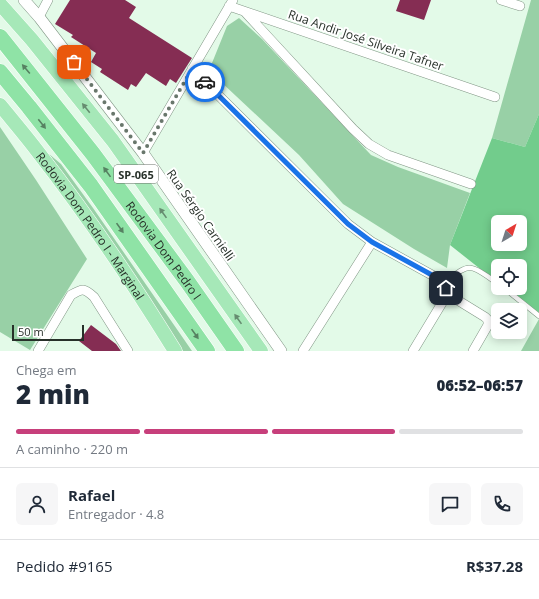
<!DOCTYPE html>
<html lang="pt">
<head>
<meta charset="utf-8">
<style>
  :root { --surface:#fff; --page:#f6f6f7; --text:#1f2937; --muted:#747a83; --line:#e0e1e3; --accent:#c73f7b }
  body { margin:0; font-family:"Open Sans",sans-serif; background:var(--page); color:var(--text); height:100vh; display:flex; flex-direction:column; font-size:15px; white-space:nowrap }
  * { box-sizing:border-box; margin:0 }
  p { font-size:13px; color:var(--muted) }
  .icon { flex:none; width:22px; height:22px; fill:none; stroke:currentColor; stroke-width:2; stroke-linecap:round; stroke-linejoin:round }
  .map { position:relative; height:351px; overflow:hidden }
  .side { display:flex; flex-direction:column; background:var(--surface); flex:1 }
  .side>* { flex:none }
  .needle { width:26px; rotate:39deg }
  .controls { position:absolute; left:491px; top:215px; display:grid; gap:8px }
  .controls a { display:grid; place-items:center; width:36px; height:36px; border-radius:6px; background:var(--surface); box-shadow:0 2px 10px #0003; font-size:20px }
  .scale { position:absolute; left:12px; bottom:10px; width:72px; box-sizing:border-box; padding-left:4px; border:2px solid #273029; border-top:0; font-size:11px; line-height:14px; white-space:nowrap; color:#273029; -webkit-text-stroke:3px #fff; paint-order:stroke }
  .pin { position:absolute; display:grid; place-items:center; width:34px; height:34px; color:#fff; margin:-17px; border-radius:8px; box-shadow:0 2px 6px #0006 }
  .courier { position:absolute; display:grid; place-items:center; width:40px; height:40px; margin:-20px; border:3px solid #1a73e8; border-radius:50%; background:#fff; color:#222; box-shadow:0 1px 5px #0007 }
  .head em { font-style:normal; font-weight:800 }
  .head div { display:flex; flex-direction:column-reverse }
  .head { display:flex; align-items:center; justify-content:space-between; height:68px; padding:0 16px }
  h1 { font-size:26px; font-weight:800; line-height:30px }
  .bar { display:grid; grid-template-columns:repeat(4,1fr); gap:6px 4px; align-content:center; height:48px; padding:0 16px }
  .bar i { height:5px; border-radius:3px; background:var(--line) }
  .bar .active { background:var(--accent) }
  .bar p { grid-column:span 4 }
  .line { display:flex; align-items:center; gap:10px; padding:0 16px; border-top:1px solid var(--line) }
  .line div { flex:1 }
  .round { display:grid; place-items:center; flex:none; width:42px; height:42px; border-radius:6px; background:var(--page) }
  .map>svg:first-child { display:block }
</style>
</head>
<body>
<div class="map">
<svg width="539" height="351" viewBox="0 0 539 351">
  <rect width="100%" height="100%" fill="#e3fae8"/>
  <path fill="#98d0a6" d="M531 0H539V114L525 147 492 138Z
    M239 18 262 39 371 155 398 167 470 193 450 245 447 268 414 249 343 204 299 155 220 81 212 63 227 26Z
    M0 127 36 180 87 259 30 350 0 332Z
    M49 154 61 164 93 208 192 351H183Z
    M539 319V351H521Z"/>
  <path fill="#72cc8c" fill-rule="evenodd" d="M539 114V316L504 288H520V266H498V283L450 245 492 138 525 147ZM498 222H520V244H498Z"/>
  <path fill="#852d53" d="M70 0H125L136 7 129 18 192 58 176 83 170 79 166 86 146 73 136 87 131 84 128 90 100 72 102 69 91 62 96 53 71 37 73 35 55 24Z
    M400 0H431L424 20 396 11Z
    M91 325 116 344 121 351H92L79 341Z"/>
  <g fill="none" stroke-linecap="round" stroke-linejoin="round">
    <g stroke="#819685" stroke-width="5.5">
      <path id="service" d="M444 283C450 279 463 266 471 268 479 269 491 279 498 284
        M504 288 539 316"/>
    </g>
    <g stroke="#819685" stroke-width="10">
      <path id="minor" d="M501 0 520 6
        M229 6 495 97
        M245 12 353 129 369 144 388 155 471 184
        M39 17 48 0
        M192 69 348 224 372 242 441 280C446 286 447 291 445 298L413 351
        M143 153 233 0
        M446 293 485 317 488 320V325L473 351
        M38 351 71 295C83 288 84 288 94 297L128 351
        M303 351 372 242"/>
    </g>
    <g stroke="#819685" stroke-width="12">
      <path id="tertiary" d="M24 0 39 17 143 153 281 351"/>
    </g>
    <g stroke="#fff" stroke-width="15">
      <g id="trunk">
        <path d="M0 4 32 40 113 141 261 351"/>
        <path id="s1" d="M0 105C13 121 26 136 38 152 88 216 133 283 175 351"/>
      </g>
    </g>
    <g stroke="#fff" stroke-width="17">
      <g id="motorway">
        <path id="s2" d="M0 37 93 154 187 281 236 351"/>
        <path d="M0 72 29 107 91 186 207 351"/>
      </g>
    </g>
    <use href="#service" stroke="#fff" stroke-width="4.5"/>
    <use href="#minor" stroke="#fff" stroke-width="9"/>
    <use href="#tertiary" stroke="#fff" stroke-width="11"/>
    <use href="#trunk" stroke="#a6e8b8" stroke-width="14"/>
    <use href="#motorway" stroke="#8fe3a6" stroke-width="16"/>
  </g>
  <defs><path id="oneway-solid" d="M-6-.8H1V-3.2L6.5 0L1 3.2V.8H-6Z"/></defs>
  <g fill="#568161">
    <use href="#oneway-solid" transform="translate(26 69) rotate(-130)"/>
    <use href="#oneway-solid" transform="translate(42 124) rotate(52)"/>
    <use href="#oneway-solid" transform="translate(107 172) rotate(-126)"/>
    <use href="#oneway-solid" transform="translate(120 228) rotate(55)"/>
    <use href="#oneway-solid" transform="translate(195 334) rotate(55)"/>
  </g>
  <g fill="#668c70">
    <use href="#oneway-solid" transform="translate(86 108) rotate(-129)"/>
    <use href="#oneway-solid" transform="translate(163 213) rotate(-125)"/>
    <use href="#oneway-solid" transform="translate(238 319) rotate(-125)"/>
  </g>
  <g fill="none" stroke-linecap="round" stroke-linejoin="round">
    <path stroke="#69776c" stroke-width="4" stroke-dasharray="0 7.2" d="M74 62 143 153 192 69 205 82"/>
    <path stroke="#1a73e8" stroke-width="5" d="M205 82 348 224 372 242 441 280 444 283 446 288"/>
  </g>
  <g text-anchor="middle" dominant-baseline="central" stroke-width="4" stroke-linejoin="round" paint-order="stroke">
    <rect fill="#fff" stroke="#686e69" stroke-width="1" x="114" y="165" width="44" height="18" rx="3"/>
    <g font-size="11" font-weight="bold" fill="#273029">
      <text x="136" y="174">SP-065</text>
    </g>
    <g font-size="12" fill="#273029" stroke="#fff">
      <text transform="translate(366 40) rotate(19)">Rua Andir José Silveira Tafner</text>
      <text transform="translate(201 215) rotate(55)">Rua Sérgio Carnielli</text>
      <text stroke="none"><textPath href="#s1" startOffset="151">Rodovia Dom Pedro I - Marginal</textPath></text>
      <text stroke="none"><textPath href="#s2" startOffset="269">Rodovia Dom Pedro I</textPath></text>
    </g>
  </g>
</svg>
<div class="controls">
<a><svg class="needle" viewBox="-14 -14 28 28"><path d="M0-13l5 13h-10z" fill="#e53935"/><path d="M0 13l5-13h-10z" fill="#747a83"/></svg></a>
<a><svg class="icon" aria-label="locate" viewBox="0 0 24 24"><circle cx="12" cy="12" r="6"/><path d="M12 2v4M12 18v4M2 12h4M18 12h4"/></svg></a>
<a><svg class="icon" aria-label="layers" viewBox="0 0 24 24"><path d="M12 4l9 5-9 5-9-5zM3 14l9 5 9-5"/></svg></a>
</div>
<div class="scale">50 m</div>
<div class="pin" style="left:74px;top:62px;background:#ea580c"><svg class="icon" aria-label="bag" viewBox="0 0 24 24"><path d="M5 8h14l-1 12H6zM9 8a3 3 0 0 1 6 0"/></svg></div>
<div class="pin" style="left:446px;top:288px;background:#1f2937"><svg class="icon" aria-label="home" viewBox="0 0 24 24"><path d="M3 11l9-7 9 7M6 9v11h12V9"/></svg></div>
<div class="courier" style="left:205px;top:82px"><svg class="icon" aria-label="car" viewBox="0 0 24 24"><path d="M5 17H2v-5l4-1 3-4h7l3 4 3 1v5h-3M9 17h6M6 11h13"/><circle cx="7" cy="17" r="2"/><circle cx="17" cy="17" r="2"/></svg></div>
</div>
<section class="side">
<div class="head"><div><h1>2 min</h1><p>Chega em</p></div><em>06:52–06:57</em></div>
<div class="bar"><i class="active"></i><i class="active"></i><i class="active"></i><i></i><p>A caminho · 220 m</p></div>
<div class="line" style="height:72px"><a class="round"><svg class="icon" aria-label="person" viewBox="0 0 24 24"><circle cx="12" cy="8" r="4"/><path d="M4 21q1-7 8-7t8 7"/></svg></a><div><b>Rafael</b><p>Entregador · 4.8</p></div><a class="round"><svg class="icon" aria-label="chat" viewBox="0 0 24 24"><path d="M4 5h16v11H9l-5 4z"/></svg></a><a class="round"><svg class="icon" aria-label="phone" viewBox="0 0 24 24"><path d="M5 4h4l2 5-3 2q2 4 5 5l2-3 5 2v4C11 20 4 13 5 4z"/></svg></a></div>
<div class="line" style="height:52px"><div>Pedido #9165</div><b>R$37.28</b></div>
</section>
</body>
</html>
